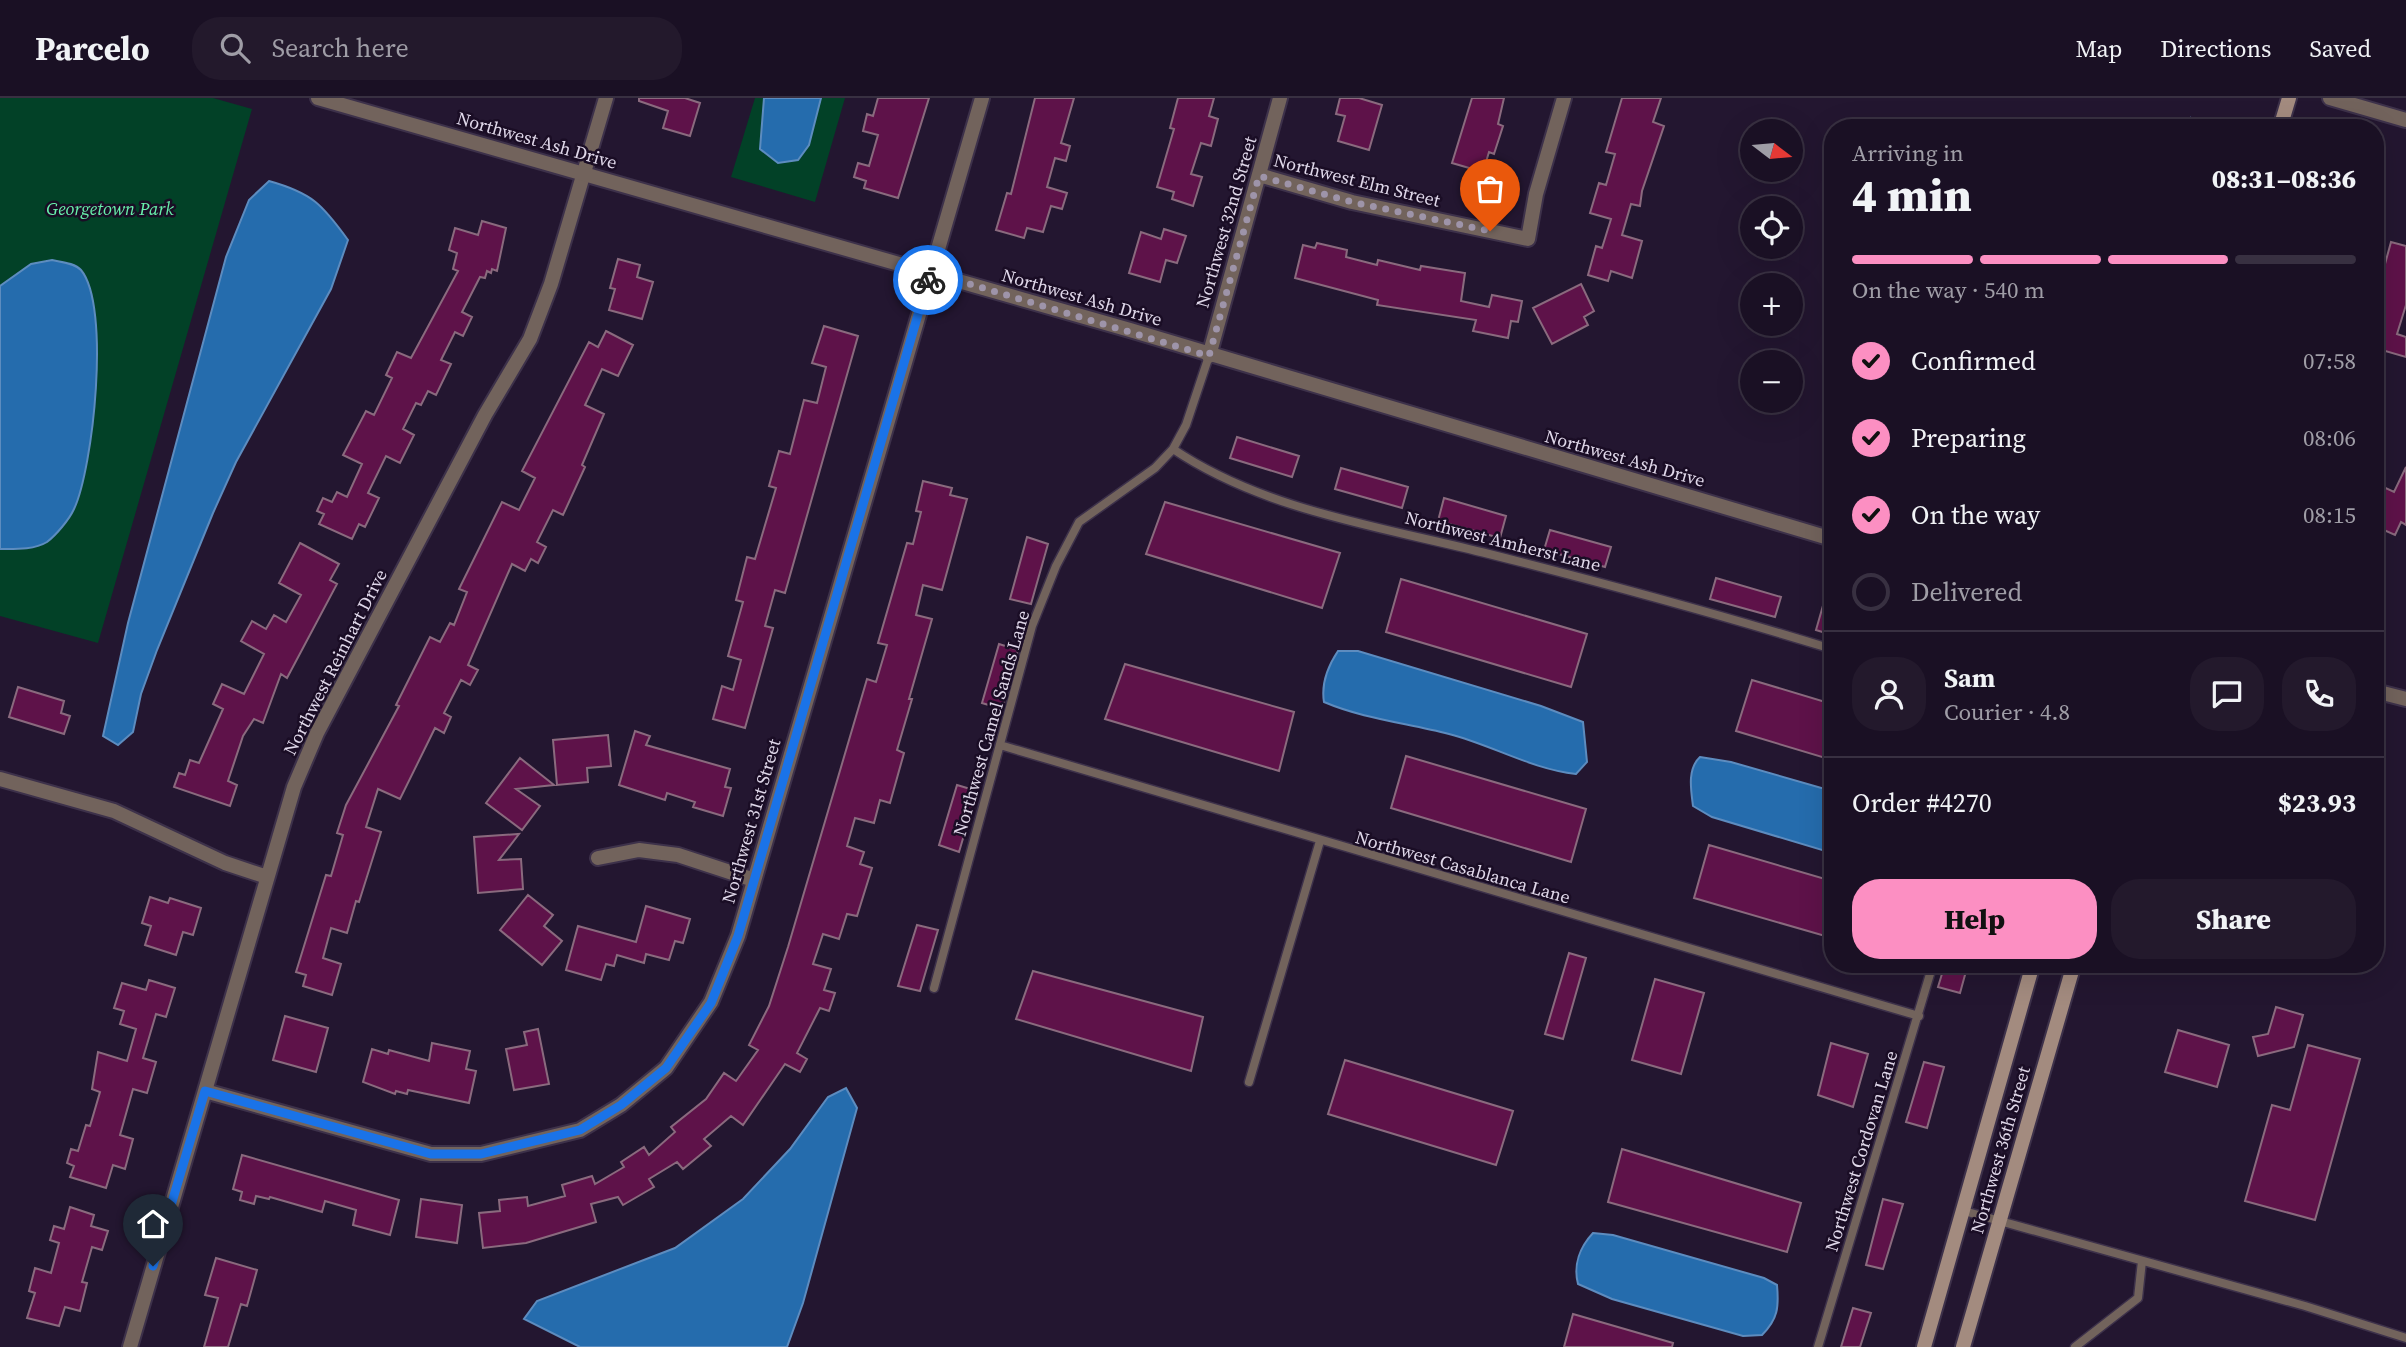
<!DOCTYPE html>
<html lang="en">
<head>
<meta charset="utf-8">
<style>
  :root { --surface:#1a1024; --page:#23192c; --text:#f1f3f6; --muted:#9f9da6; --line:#383041; --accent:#fc8fc2 }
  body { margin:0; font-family:"Source Serif 4",serif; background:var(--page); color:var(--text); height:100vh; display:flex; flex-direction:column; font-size:26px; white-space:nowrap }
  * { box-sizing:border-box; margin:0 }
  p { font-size:23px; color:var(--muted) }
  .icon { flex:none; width:38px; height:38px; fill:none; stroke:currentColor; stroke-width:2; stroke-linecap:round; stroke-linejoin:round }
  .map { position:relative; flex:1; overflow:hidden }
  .sheet { position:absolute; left:1824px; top:21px; width:560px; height:854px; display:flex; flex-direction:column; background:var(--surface); border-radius:28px; box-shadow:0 7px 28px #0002,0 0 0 2px var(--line) }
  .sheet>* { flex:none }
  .needle { width:46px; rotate:106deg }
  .controls { position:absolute; left:1740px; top:21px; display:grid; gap:14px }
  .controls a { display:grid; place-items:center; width:63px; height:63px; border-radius:50%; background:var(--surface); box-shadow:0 7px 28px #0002,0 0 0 2px var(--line); font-size:35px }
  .pin { position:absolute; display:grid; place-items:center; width:60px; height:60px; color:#fff; margin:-72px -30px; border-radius:50% 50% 50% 0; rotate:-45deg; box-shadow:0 0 7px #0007 }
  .pin .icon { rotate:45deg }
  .courier { position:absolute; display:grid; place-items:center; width:70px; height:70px; margin:-35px; border:5px solid #1a73e8; border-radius:50%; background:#fff; color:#222; box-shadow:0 2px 9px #0007 }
  .overview em { font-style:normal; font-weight:800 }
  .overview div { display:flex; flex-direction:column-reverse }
  .overview { display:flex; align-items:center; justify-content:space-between; height:119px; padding:0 28px }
  h1 { font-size:46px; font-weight:800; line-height:52px }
  .bar { display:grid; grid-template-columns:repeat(4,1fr); gap:10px 7px; align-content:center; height:84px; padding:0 28px }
  .bar i { height:9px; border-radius:5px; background:var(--line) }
  .bar .active { background:var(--accent) }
  .bar p { grid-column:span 4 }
  .line { display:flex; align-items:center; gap:18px; padding:0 28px; border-top:2px solid var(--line) }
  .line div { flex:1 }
  .round { display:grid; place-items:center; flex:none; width:74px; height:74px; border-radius:28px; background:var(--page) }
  ol { padding:0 28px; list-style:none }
  li { display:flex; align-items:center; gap:21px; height:77px }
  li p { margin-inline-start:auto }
  li .icon { padding:7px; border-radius:50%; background:var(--accent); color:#111; stroke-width:4 }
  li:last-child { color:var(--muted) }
  li i { width:38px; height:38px; border:4px solid var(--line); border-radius:50% }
  .cta { display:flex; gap:14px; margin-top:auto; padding:14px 28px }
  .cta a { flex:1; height:80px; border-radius:28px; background:var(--accent); color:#111; font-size:28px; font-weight:800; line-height:80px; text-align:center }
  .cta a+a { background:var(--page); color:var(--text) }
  header { display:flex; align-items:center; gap:42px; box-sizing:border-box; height:98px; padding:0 35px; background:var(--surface); border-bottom:2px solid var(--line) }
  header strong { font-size:33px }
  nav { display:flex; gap:38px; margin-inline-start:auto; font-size:24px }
  .search { width:490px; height:63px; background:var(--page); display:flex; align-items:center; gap:18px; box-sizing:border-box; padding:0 24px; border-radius:28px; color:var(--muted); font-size:26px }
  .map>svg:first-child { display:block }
</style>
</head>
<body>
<header>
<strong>Parcelo</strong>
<div class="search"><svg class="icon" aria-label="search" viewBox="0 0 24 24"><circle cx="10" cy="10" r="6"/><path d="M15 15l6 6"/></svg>Search here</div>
<nav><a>Map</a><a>Directions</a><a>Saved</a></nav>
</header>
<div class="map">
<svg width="2406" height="1249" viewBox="0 0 2406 1249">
  <rect width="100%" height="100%" fill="#231630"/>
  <path fill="#024127" d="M0 0H213L252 11 98 545 0 518Z
    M755 0H845L815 104 731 79Z"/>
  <path fill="#256cad" stroke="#5d8cbf" stroke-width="2" d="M764 0H821L809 47 798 62 778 65 760 51Z
    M2153 20 2170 30 2190 20 2191 30H2144L2142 22Z
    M269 83C312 95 322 106 348 142L331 191 236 364 213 415 157 552 141 596 133 634 118 647 103 638 128 525 226 159 249 102Z
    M52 162C61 164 75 165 81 172 111 208 93 371 74 411 69 422 56 437 47 444 34 452 15 451 0 451V188L31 166Z
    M1338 553H1358L1541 608 1583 624 1587 664 1576 676C1531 671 1492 647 1449 636 1407 625 1364 621 1324 604 1321 586 1328 568 1338 553Z
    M1700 659 1731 664 1832 693V755L1712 719 1693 708C1691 692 1687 671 1700 659Z
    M846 990 857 1010 803 1205 787 1249H580L524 1221 537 1203 675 1150 743 1101 790 1051 828 999Z
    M1593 1135 1613 1137 1764 1180 1777 1187C1779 1209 1778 1221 1762 1237L1743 1238 1612 1201 1578 1186C1573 1167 1580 1149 1593 1135Z"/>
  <path fill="#5e1249" stroke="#8a6a7e" stroke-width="2" d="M639 0H685L700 5 690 38 663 30 668 13 639 3Z
    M878 0H929L898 100 864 90 866 83 854 79 858 65 869 68 878 37 863 33 867 16 873 18Z
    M1035 0H1074L1061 45 1070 48 1066 63 1055 60 1047 89 1067 95 1062 111 1051 108 1043 134 1027 130 1024 140 996 132 1007 95 1011 96Z
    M1178 0H1214L1209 18 1218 21 1211 48 1201 45 1191 76 1202 79 1193 108 1172 101 1174 94 1157 89 1174 31 1170 30Z
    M1340 0H1359L1382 7 1369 52 1338 43 1345 18 1336 16Z
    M1472 0H1504L1498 26 1503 28 1494 56 1489 54 1483 74 1452 65Z
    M1622 0H1661L1653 24 1664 28 1642 93 1640 108 1631 106 1622 137 1642 143 1632 180 1611 173 1608 183 1588 177 1596 148 1602 150 1611 121 1590 115 1599 85 1606 87 1615 56 1606 54Z
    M482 123 506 130 497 173 492 171 491 175 487 173 485 180 480 179 462 214 472 219 463 238 455 234 441 262 451 266 436 297 428 293 421 307 416 305 403 331 414 337 400 365 386 358 368 395 379 400 365 429 359 426 352 441 319 426 324 416 317 413 323 400 332 404 337 394 347 399 362 366 343 357 366 313 374 317 392 280 386 277 397 254 411 260 458 173 453 171 457 155 449 152 455 130 478 137Z
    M1164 131 1186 138 1177 165 1166 162 1160 184 1129 175 1141 134 1161 141Z
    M2391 144 2406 148V207L2397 236 2406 239V259L2375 250V219L2384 189 2379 188Z
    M1317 145 1347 152 1346 159 1377 167 1378 162 1420 172 1421 168 1465 175 1461 203 1489 209 1492 197 1522 203 1518 224 1511 223 1508 240 1473 233 1476 222 1377 207 1378 202 1295 180 1303 147 1315 150Z
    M618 161 640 167 637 179 653 184 642 221 609 212 615 191 610 190Z
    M1581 186 1594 213 1584 219 1588 227 1552 246 1533 210Z
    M824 228 858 238 785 495 775 492 765 528 773 530 745 630 713 621 722 588 733 592 741 562 728 558 743 504 736 502 747 459 755 461 776 390 769 388 779 353 790 356 804 302 817 305 826 269 812 265Z
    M606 233 633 247 618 278 602 271 585 307 604 316 582 367 585 369 563 417 553 412 537 444 546 449 538 465 531 461 525 473 512 466 468 567 478 572 470 587 461 582 444 615 451 619 444 635 435 630 400 701 378 691 366 729 381 734 359 804 356 803 347 835 331 830 323 860 341 866 332 897 303 888 306 877 296 874 326 777 331 778 343 737 337 735 346 707 399 608 396 607 430 539 440 544 450 525 454 527 467 494 459 491 502 404 519 412 535 380 522 373 589 244 598 249Z
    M1237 339 1299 358 1292 379 1230 360Z
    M2406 369V427L2401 424 2395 437 2375 428V385L2394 394Z
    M1341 370 1408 389 1402 410 1335 391Z
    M923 383 952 390 950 397 967 401 942 492 923 487 916 517 932 521 909 601H912L897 652 904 655 890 705 880 702 874 725 855 720 847 748 864 754 860 766 872 770 857 818 847 816 839 841 823 836 813 866 831 871 824 892 835 895 829 913 820 910 797 955 807 961 800 974 785 966 743 1027 731 1018 704 1041 711 1048 683 1071 677 1064 649 1081 654 1089 623 1107 618 1099 591 1106 596 1124 526 1145 483 1150 479 1115 500 1113 499 1102 527 1099 528 1108 565 1098 562 1087 592 1078 595 1086 624 1069 621 1064 644 1049 649 1057 675 1034 671 1029 706 1001 724 975 736 983 758 952 749 947 769 908 788 849 867 581 876 584 887 547 878 545 907 445 913 446 921 414 916 413Z
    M1444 400 1506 418 1500 440 1438 423Z
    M1165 404 1340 455 1322 510 1146 456Z
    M1550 432 1611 449 1605 469 1544 452Z
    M1027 439 1048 446 1031 506 1010 501Z
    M300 445 339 466 330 482 337 486 287 580 281 576 263 625 254 621 243 638 228 683 237 687 230 708 174 689 179 675 185 677 190 662 199 665 223 611 213 606 222 586 244 596 264 556 241 543 252 523 266 531 274 517 286 524 301 497 279 485Z
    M1716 480 1781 499 1775 519 1710 501Z
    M1401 481 1587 536 1571 589 1386 534Z
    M1828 490H1832V537L1816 532Z
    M999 546 1018 552 1002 611 982 605Z
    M1125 566 1294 614 1279 673 1105 621Z
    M1752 582 1832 606V662L1736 633Z
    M18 589 64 603 61 615 70 618 64 636 9 619Z
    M635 633 650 638 646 647 730 671 725 689 731 690 723 718 693 709 695 704 667 695 665 702 619 687Z
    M608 637 611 668 587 670 588 684 557 687 553 642Z
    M1406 658 1586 711 1571 764 1391 710Z
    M520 660 554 687 516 691 540 708 522 732 486 705Z
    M957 687 977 693 959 754 939 747Z
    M519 736 499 762 521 761 523 791 478 795 474 739Z
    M1709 747 1832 783V840L1694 800Z
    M528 797 553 817 544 828 562 843 542 867 500 832Z
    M150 799 168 805 170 800 201 810 193 837 183 834 176 857 145 847 151 828 142 825Z
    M646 808 690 821 683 845 675 843 669 862 646 856 644 865 617 857 614 868 606 866 601 882 566 872 578 828 636 844Z
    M917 827 938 832 920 893 898 888Z
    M1569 855 1586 860 1563 941 1545 936Z
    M1945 866H1968L1960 895 1938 889Z
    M1033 873 1203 919 1191 973 1016 921Z
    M1655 881 1704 895 1681 976 1632 962Z
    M149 882 175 890 166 919 156 916 143 960 156 964 147 995 133 991 120 1037 133 1041 125 1071 113 1067 106 1090 70 1079 74 1068 67 1065 71 1051 78 1053 86 1027 90 1028 100 994 92 991 98 954 127 963 136 931 120 926 124 913 114 910 122 885 146 892Z
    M2276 909 2303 917 2294 949 2258 958 2253 939 2268 936Z
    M285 918 328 930 316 974 273 962Z
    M538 931 549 986 514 992 506 951 527 947 524 934Z
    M2178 932 2229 947 2217 989 2165 974Z
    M432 945 470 953 466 971 476 973 469 1005 408 992 407 996 396 993 395 996 363 984 372 951 388 956 389 952 429 963Z
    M1831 945 1868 956 1853 1009 1818 997Z
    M2308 947 2360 961 2315 1122 2245 1103 2272 1007 2290 1012Z
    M1345 962 1513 1013 1496 1067 1328 1016Z
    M1924 964 1944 969 1927 1030 1906 1024Z
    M1622 1051 1801 1105 1787 1154 1608 1104Z
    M242 1057 399 1102 390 1137 353 1127 356 1112 325 1103 322 1114 270 1099 269 1101 256 1098 254 1106 240 1102 242 1094 233 1091Z
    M421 1101 462 1107 457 1145 416 1139Z
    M1883 1101 1903 1106 1883 1171 1866 1167Z
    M70 1109 94 1117 91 1128 108 1133 102 1152 92 1149 82 1184 87 1185 80 1213 65 1209 59 1228 27 1220 35 1195 29 1193 35 1170 51 1175 59 1145 50 1142 54 1128 64 1131Z
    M216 1160 257 1172 247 1208 241 1206 228 1249H204L218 1200 205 1197Z
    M1853 1210 1871 1215 1860 1249H1841Z
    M1573 1216 1673 1245 1672 1249H1564Z"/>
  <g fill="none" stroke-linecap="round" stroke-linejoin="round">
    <g stroke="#3d314a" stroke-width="11">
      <path id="service" d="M1173 351C1265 413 1383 429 1489 456 1604 485 1718 516 1832 551
        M1000 647 1919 918
        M934 890 1032 528 1056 468 1079 424 1155 370 1173 351 1186 327 1209 258
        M1249 984 1320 743
        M1964 1113 2305 1208 2406 1240
        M1818 1249 1933 866
        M2075 1249 2138 1200 2142 1163"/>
    </g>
    <g stroke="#3d314a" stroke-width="18">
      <path id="minor" d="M2330 0 2406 22
        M1259 77 1352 104 1528 141 1536 96 1564 0
        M1209 258 1280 0
        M0 681 114 713 225 765 267 779
        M598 760 639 752 678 757 754 782
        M205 993 431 1056H481L580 1032 621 1007 666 970 711 904 738 838 982 0
        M130 1249 294 689 317 635 485 317 530 241 551 186 606 0"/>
    </g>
    <g stroke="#3d314a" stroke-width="18">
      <path id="tertiary" d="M318 0 1130 232 1832 441
        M2375 593 2406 601"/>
    </g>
    <g stroke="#3d314a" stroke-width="18">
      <path id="secondary" d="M2280 30 2289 0
        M1924 1249 2033 866
        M1963 1249 2074 866"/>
    </g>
    <use href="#service" stroke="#72635c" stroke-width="8"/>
    <use href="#minor" stroke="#72635c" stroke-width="14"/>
    <use href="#tertiary" stroke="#72635c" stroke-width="14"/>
    <use href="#secondary" stroke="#a38b7f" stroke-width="14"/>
  </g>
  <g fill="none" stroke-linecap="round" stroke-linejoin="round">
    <path stroke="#9e94a9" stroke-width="7" stroke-dasharray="0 12.6" d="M928 182 930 174 1209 258 1259 78 1352 104 1490 133"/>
    <path stroke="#1a73e8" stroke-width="9" d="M153 1168 205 993 431 1056H481L580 1032 621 1007 666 970 711 905 738 838 928 182"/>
  </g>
  <g text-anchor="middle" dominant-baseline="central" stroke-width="5" stroke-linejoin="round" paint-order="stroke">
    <g font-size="18" fill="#e0d8ea" stroke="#1a0d25">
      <text transform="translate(537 42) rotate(16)">Northwest Ash Drive</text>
      <text transform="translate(1357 82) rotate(14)">Northwest Elm Street</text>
      <text transform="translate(1226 124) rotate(-74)">Northwest 32nd Street</text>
      <text transform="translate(1082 199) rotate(16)">Northwest Ash Drive</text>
      <text transform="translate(1625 360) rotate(16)">Northwest Ash Drive</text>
      <text transform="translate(1503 443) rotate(14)">Northwest Amherst Lane</text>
      <text transform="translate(335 564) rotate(-63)">Northwest Reinhart Drive</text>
      <text transform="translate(991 625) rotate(-74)">Northwest Camel Sands Lane</text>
      <text transform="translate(751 723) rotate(-74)">Northwest 31st Street</text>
      <text transform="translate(1463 769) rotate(16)">Northwest Casablanca Lane</text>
      <text transform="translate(2000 1052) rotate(-74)">Northwest 36th Street</text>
      <text transform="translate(1861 1053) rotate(-73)">Northwest Cordovan Lane</text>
    </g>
    <g font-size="18" font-style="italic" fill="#68f1ac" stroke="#1a0d25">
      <text x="110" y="110">Georgetown Park</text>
    </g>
  </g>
</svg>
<div class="controls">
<a><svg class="needle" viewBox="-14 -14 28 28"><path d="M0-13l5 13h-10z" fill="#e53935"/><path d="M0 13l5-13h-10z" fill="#9f9da6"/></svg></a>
<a><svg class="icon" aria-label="locate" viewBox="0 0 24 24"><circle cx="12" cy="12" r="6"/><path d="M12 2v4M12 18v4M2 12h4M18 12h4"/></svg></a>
<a>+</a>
<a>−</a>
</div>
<div class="pin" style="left:1490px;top:133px;background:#ea580c"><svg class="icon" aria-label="bag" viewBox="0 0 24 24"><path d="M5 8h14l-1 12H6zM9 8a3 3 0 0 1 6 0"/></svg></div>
<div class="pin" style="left:153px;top:1168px;background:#1f2937"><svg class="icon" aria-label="home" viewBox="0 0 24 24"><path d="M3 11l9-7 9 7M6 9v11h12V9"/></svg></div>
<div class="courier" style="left:928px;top:182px"><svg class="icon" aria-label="bike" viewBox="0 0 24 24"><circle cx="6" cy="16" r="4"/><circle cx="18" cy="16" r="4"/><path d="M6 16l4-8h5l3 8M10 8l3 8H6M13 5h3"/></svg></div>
<section class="sheet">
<div class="overview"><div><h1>4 min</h1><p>Arriving in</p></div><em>08:31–08:36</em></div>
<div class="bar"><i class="active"></i><i class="active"></i><i class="active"></i><i></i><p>On the way · 540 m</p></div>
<ol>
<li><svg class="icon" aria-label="check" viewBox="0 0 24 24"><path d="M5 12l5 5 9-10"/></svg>Confirmed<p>07:58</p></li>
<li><svg class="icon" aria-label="check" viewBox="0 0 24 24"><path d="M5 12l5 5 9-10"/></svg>Preparing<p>08:06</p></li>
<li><svg class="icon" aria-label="check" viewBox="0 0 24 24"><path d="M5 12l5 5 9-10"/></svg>On the way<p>08:15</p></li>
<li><i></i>Delivered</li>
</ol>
<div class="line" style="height:126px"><a class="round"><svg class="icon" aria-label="person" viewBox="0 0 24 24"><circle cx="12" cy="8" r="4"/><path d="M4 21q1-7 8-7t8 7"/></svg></a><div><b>Sam</b><p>Courier · 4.8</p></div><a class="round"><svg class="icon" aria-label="chat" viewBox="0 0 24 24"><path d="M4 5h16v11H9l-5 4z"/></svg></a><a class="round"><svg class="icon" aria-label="phone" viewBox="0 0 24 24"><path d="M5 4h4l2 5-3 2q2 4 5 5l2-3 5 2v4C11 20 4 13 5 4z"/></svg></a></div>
<div class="line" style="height:91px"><div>Order #4270</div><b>$23.93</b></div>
<div class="cta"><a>Help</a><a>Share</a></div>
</section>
</div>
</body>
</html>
